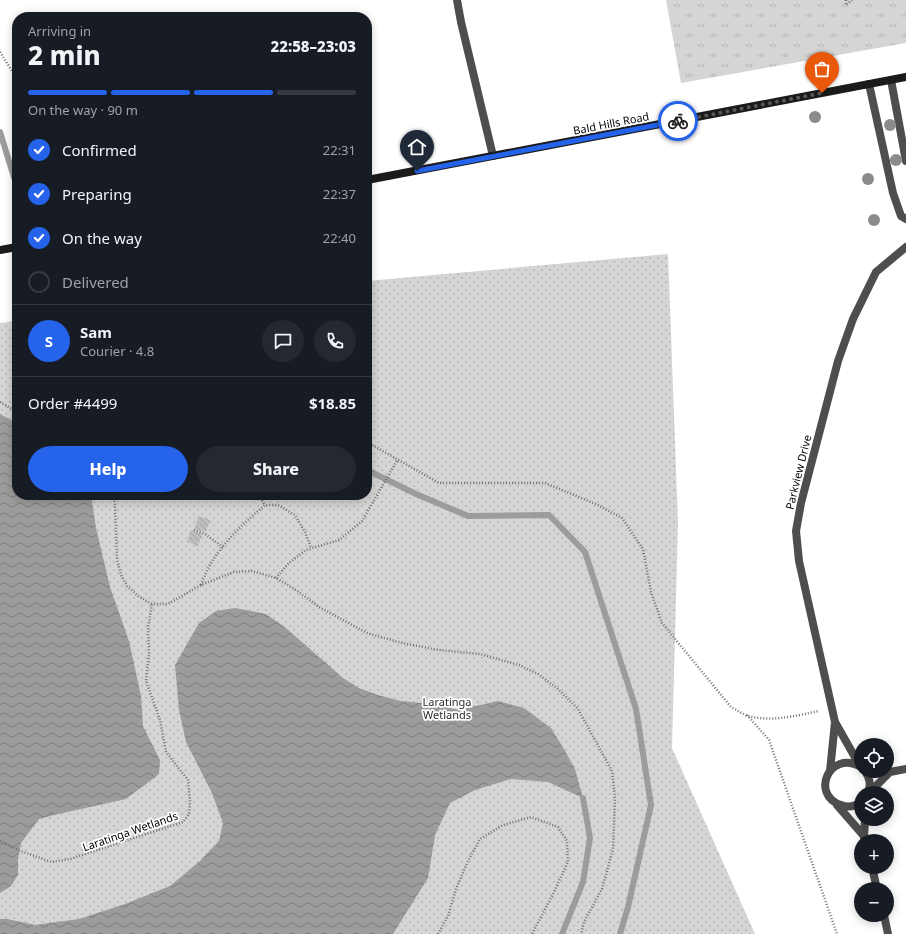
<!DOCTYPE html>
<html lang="en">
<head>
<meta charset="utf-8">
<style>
  :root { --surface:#171b24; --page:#242831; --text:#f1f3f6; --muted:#9ea1a6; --line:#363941; --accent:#2563eb }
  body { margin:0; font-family:"Noto Sans",sans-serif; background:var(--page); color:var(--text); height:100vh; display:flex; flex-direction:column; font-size:15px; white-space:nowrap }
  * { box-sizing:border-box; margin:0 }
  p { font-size:13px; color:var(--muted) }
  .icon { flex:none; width:22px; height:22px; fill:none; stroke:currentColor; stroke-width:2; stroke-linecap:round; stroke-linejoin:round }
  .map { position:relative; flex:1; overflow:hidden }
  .side { position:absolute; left:12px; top:12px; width:360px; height:488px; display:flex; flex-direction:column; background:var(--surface); border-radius:16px; box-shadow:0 2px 10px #0003 }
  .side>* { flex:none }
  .tools { position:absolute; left:854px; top:738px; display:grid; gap:8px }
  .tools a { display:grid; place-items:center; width:40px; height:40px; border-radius:50%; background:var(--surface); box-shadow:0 2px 10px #0003; font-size:20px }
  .pin { position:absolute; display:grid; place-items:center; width:34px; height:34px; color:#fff; margin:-41px -17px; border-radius:50% 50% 50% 0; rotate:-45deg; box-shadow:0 0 4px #0007 }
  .pin .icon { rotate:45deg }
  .courier { position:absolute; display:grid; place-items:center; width:40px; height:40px; margin:-20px; border:3px solid #2563eb; border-radius:50%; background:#fff; color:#222; box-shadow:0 1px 5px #0007 }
  .summary em { font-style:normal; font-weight:800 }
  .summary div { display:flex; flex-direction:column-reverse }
  .summary { display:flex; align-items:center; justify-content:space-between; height:68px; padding:0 16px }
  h1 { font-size:26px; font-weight:800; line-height:30px }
  .bar { display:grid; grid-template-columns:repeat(4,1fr); gap:6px 4px; align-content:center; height:48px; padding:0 16px }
  .bar i { height:5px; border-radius:3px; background:var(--line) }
  .bar .selected { background:var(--accent) }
  .bar p { grid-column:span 4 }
  .line { display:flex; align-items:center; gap:10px; padding:0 16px; border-top:1px solid var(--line) }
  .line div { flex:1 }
  .round { display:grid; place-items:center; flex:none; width:42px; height:42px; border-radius:21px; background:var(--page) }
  ol { padding:0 16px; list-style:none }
  li { display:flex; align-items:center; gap:12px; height:44px }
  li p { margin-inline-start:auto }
  li .icon { padding:4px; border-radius:50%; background:var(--accent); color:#fff; stroke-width:4 }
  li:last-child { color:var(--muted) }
  li i { width:22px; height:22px; border:2px solid var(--line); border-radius:50% }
  .action { display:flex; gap:8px; margin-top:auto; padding:8px 16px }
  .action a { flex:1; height:46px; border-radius:24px; background:var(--accent); color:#fff; font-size:16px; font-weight:800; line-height:46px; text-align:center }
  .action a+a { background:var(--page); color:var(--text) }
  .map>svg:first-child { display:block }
</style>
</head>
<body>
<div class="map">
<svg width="906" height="934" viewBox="0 0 906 934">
  <defs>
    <pattern id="grass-tufts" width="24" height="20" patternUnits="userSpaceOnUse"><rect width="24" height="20" fill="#d5d5d5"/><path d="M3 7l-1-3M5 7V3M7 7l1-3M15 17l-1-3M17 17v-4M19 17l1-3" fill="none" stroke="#b5b5b5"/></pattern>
    <pattern id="park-dots" width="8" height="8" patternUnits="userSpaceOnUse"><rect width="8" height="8" fill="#d5d5d5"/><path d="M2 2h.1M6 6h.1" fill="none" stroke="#b5b5b5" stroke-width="1.8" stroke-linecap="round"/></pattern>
    <pattern id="water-waves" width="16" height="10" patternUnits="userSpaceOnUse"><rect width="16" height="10" fill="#9c9c9c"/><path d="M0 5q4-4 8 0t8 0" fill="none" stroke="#7d7d7d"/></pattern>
    <pattern id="building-back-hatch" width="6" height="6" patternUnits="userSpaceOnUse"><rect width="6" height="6" fill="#bebebe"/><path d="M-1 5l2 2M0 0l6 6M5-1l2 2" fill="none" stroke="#a2a2a2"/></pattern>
  </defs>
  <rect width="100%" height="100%" fill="#fff"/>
  <path fill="url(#grass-tufts)" d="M666 0H906V43L681 83Z"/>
  <path fill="url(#park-dots)" d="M668 254 678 523 672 748 755 934H0V323L17 321V495H367V281Z"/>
  <path fill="url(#water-waves)" d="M0 414 17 423V495H91L96 528 110 587 129 641 141 696 143 726 160 760 159 774 126 799 54 815 39 819 21 843 18 859V875L11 886 0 893Z
    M235 608 266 614 286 628 343 678 359 688 378 695 401 701 431 704 459 710 498 701 524 708 551 728 564 749 575 769 583 798 548 782 511 779 475 790 450 803 435 835 428 878 393 934H0V919H7L35 925 79 919 125 904 170 886 200 861 219 841 223 823 212 793 186 742 179 710 175 665 199 623 216 611Z"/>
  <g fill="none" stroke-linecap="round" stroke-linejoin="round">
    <path stroke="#9c9c9c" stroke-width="6" d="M0 132 17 187
      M367 470 416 494 468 516 549 515 585 552 636 709 651 805 628 907 620 934
      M562 934 583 882 590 838 583 798"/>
  </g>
  <path fill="url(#building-back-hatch)" d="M199 516 210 520 206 532 194 529Z
    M191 530 202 534 198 546 187 542Z"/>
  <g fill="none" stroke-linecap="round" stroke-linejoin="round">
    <path stroke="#707070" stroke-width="2.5" stroke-dasharray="1 2" stroke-linecap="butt" d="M846 0V5L852 0
      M0 52 17 79
      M0 402 17 412
      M367 442 439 483H545L596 504 622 518 643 549 651 592 662 623 731 707C737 710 742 714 748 716 772 722 795 716 819 711
      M113 495 115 504 117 559 121 575 127 586 138 596 152 604H168L201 585 216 579 234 572 252 571 276 578 296 590 319 607 367 633 402 643 439 650 480 654 519 665 538 674 558 689 578 709 612 771 615 798 613 849 602 889 584 922 581 934
      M259 495 265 505
      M194 530 205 534 223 547
      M276 578 289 563 306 550 339 540 362 521 398 459
      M201 585C204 578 206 571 210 565 223 542 245 522 265 505H278L295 515 305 532 311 548
      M747 715 769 740 837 934
      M0 841 21 851 51 862 70 859 183 822 189 814 190 802 188 780 166 752 160 720 146 681 149 654 148 628 152 604
      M438 934 448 916 456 889 468 861 480 839 503 825 531 817 558 827 567 841 568 862 553 894 532 934"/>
    <path stroke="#4e4e4e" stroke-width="8" d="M457 0 461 22 493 156"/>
    <path stroke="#4e4e4e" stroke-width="8" d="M891 80 906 161
      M869 84 893 193 901 216 906 219
      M860 766 835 722 799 561 796 531 801 503 838 361 853 319 876 272 906 247
      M861 767C829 749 810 795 841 805 848 808 854 807 861 802
      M830 771 835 722
      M865 771C870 779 871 784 868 793
      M866 772H890L906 769
      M869 793 890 772
      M837 805 864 836
      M864 838 865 819
      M872 867 877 889
      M884 915 888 934"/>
    <path stroke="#1b1b1b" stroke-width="8" d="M367 180 906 77
      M0 250 17 247"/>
  </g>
  <g fill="#8b8b8b">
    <circle cx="815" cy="117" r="6"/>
    <circle cx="890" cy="125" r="6"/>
    <circle cx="896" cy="160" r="6"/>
    <circle cx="868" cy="179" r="6"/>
    <circle cx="874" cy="220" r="6"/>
  </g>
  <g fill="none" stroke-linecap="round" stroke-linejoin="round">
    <path stroke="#595959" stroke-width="4" stroke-dasharray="0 7.2" d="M678 121 822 93"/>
    <path stroke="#2563eb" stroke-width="5" d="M417 171 678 121"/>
  </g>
  <g text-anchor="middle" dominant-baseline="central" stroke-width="3.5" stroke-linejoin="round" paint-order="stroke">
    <g font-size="11" fill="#000" stroke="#fff">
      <text transform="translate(611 123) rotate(-11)">Bald Hills Road</text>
      <text transform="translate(798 472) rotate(-76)">Parkview Drive</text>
      <text transform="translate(130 831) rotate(-19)">Laratinga Wetlands</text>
    </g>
    <g font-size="11" fill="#2c2c2c" stroke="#fff">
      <text x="447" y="701">Laratinga<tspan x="447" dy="13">Wetlands</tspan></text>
    </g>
  </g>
</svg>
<div class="tools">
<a><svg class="icon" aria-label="locate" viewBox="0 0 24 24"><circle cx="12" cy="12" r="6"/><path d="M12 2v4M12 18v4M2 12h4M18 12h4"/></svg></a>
<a><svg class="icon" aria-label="layers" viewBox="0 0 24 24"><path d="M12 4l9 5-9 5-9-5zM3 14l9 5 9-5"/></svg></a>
<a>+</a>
<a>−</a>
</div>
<div class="pin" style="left:822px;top:93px;background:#ea580c"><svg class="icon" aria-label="bag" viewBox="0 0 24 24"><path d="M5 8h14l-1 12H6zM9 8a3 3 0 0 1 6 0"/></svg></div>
<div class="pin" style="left:417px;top:171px;background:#1f2937"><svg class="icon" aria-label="home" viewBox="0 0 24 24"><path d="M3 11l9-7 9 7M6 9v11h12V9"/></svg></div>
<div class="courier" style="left:678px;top:121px"><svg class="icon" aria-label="bike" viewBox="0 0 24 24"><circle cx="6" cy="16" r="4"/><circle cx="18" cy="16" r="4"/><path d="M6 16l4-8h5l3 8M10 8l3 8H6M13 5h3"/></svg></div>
<section class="side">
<div class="summary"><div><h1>2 min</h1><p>Arriving in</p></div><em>22:58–23:03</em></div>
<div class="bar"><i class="selected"></i><i class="selected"></i><i class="selected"></i><i></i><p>On the way · 90 m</p></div>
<ol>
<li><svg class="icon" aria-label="check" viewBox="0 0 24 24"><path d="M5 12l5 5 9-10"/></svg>Confirmed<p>22:31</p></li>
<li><svg class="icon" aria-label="check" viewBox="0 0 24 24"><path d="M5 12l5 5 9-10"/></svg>Preparing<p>22:37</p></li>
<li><svg class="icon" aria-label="check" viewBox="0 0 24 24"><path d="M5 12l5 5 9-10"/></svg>On the way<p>22:40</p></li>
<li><i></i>Delivered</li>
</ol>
<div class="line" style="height:72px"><b class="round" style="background:var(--accent);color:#fff">S</b><div><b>Sam</b><p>Courier · 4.8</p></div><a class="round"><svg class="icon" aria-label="chat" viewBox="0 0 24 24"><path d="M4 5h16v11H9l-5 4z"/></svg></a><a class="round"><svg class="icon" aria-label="phone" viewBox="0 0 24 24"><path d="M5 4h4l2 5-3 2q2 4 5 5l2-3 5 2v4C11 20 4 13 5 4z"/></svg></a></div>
<div class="line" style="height:52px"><div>Order #4499</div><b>$18.85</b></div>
<div class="action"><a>Help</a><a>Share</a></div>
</section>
</div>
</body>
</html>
